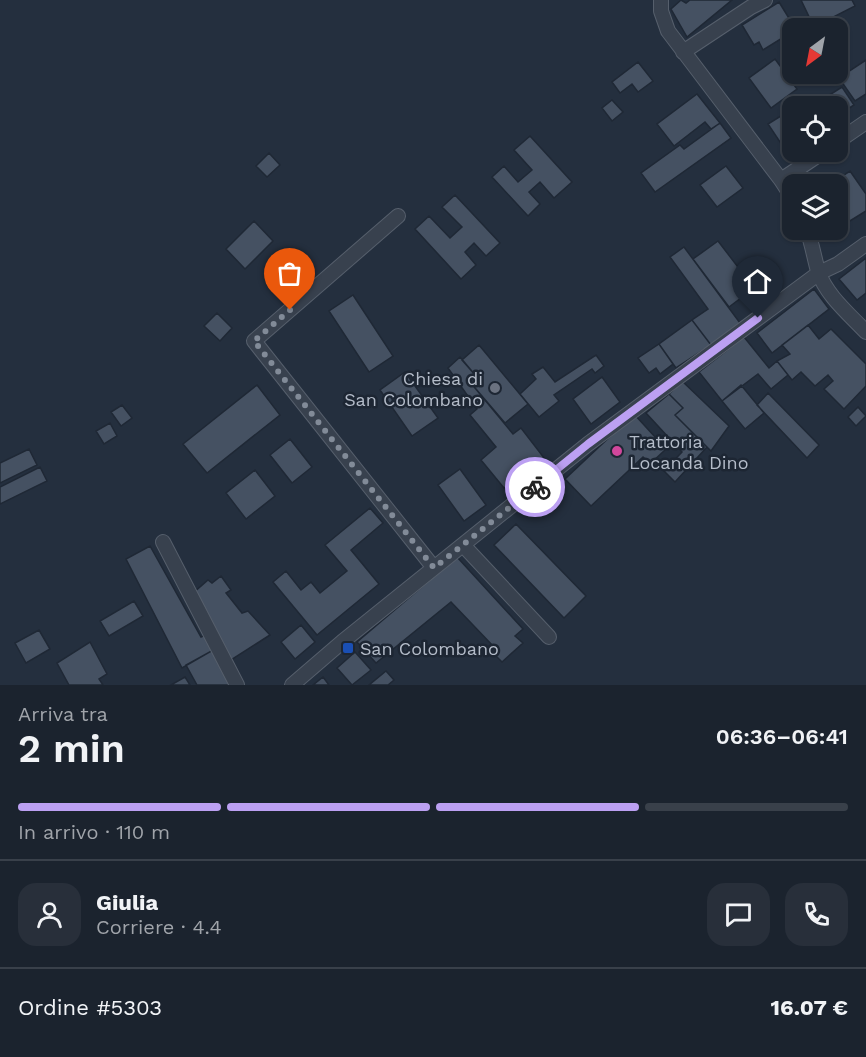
<!DOCTYPE html>
<html lang="it">
<head>
<meta charset="utf-8">
<style>
  :root { --surface:#1b232e; --page:#282f3a; --text:#f1f3f6; --muted:#a0a4aa; --line:#39404a; --accent:#bca0f2 }
  body { margin:0; font-family:"Work Sans",sans-serif; background:var(--page); color:var(--text); height:100vh; display:flex; flex-direction:column; font-size:22px; white-space:nowrap }
  * { box-sizing:border-box; margin:0 }
  p { font-size:20px; color:var(--muted) }
  .icon { flex:none; width:33px; height:33px; fill:none; stroke:currentColor; stroke-width:2; stroke-linecap:round; stroke-linejoin:round }
  .map { position:relative; height:685px; overflow:hidden }
  .panel { display:flex; flex-direction:column; background:var(--surface); flex:1 }
  .panel>* { flex:none }
  .needle { width:39px; rotate:212deg }
  .controls { position:absolute; left:782px; top:18px; display:grid; gap:12px }
  .controls a { display:grid; place-items:center; width:66px; height:66px; border-radius:12px; background:var(--surface); box-shadow:0 2px 4px #0004,0 0 0 2px var(--line); font-size:30px }
  .pin { position:absolute; display:grid; place-items:center; width:51px; height:51px; color:#fff; margin:-62px -26px; border-radius:50% 50% 50% 0; rotate:-45deg; box-shadow:0 0 6px #0007 }
  .pin .icon { rotate:45deg }
  .courier { position:absolute; display:grid; place-items:center; width:60px; height:60px; margin:-30px; border:4px solid #bca0f2; border-radius:50%; background:#fff; color:#222; box-shadow:0 2px 8px #0007 }
  .headline em { font-style:normal; font-weight:600 }
  .headline div { display:flex; flex-direction:column-reverse }
  .headline { display:flex; align-items:center; justify-content:space-between; height:102px; padding:0 18px }
  h1 { font-size:39px; font-weight:600; line-height:45px }
  .bar { display:grid; grid-template-columns:repeat(4,1fr); gap:9px 6px; align-content:center; height:72px; padding:0 18px }
  .bar i { height:8px; border-radius:4px; background:var(--line) }
  .bar .on { background:var(--accent) }
  .bar p { grid-column:span 4 }
  .line { display:flex; align-items:center; gap:15px; padding:0 18px; border-top:2px solid var(--line) }
  .line div { flex:1 }
  .round { display:grid; place-items:center; flex:none; width:63px; height:63px; border-radius:18px; background:var(--page) }
  .map>svg:first-child { display:block }
</style>
</head>
<body>
<div class="map">
<svg width="866" height="685" viewBox="0 0 866 685">
  <rect width="100%" height="100%" fill="#242f3e"/>
  <path fill="#455162" stroke="#1f2835" stroke-width="1.5" d="M681 0 686 3 690 0H732L687 37 671 9Z
    M801 0H852L855 6 814 27Z
    M779 2 795 28H792V32L763 50 759 42 754 45 742 25Z
    M775 59 797 89 771 108 749 78Z
    M866 60V94L855 101 839 78Z
    M638 62 653 81 638 92 632 84 620 93 612 82Z
    M842 87 854 105 837 116V106H812Z
    M697 94 720 123 711 129 705 122 674 146 657 124Z
    M612 100 623 112 612 121 602 108Z
    M792 109V151L788 154 768 124Z
    M720 123 731 138 655 192 641 173 680 145 684 149Z
    M530 136 572 182 554 198 540 182 529 192 540 204 528 216 492 177 504 166 518 182 532 170 514 150Z
    M269 153 280 165 267 177 256 166Z
    M726 166 743 188 717 207 700 185Z
    M850 171 866 194V211L845 224 837 212V184H830Z
    M455 195 500 243 486 256 474 243 465 252 476 265 461 279 415 229 429 216 450 238 462 227 442 207Z
    M254 221 273 241 245 269 226 249Z
    M718 241 754 288 729 307 693 259Z
    M684 247 740 323 711 345 692 320 708 309 670 257Z
    M866 258V293L857 300 839 279Z
    M814 289 829 309 772 353 757 333Z
    M353 295 393 356 369 372 329 311Z
    M217 313 232 328 220 341 204 326Z
    M692 320 711 345 676 368 659 344Z
    M808 325 819 339 831 329 866 364V386L844 409 824 389 833 381 828 375 815 386 801 372 792 380 777 361 790 354 782 345Z
    M744 337 769 368 777 361 788 375 771 389 758 374 722 401 699 372Z
    M659 344 673 364 660 374 656 368 649 373 638 358Z
    M479 345 528 404 505 423 470 382 476 376 462 360Z
    M596 355 604 366 595 373 592 369 554 395 559 401 539 417 520 394 536 379 532 374 543 367 555 382Z
    M460 357 476 376 470 382 513 434 521 428 548 463 531 476 526 471 504 488 481 460 496 447 470 415 477 409 448 368Z
    M405 372 438 418 412 436 380 390Z
    M602 377 620 402 591 424 573 399Z
    M682 381 729 426 711 451 675 415 683 408 669 394Z
    M257 385 280 415 207 473 183 444Z
    M741 385 764 413 745 429 722 401Z
    M768 393 819 445 807 458 757 405Z
    M669 394 683 408 675 415 707 447 675 482 664 471 682 452 646 413Z
    M122 405 132 418 121 426 111 412Z
    M858 407 866 416 856 426 848 417Z
    M634 414 666 449 650 464 643 457 591 506 565 479Z
    M110 423 117 436 104 444 96 431Z
    M290 439 312 467 292 483 270 455Z
    M29 449 37 465 0 483V463Z
    M40 467 47 481 0 504V487Z
    M460 469 486 505 464 521 438 485Z
    M255 470 275 496 246 519 226 493Z
    M370 508 383 523 351 550 379 584 317 635 273 582 286 571 301 590 311 582 320 593 347 571 325 545Z
    M516 524 586 596 564 618 494 545Z
    M150 546 201 637 208 634 215 649 182 668 126 559Z
    M457 557 523 629 515 636 523 643 502 662 493 653 496 649 451 602 376 663 357 642Z
    M221 576 231 590 226 593 242 613 248 611 270 635 231 660 192 594 208 580 212 583Z
    M134 601 143 616 109 636 100 621Z
    M301 625 315 642 295 659 281 642Z
    M39 630 50 649 26 663 15 643Z
    M90 642 107 674 99 679 103 685H69L57 663Z
    M215 649 233 685H197L186 665Z
    M355 652 371 670 352 685 337 668Z
    M386 671 394 680 388 685H369Z
    M185 677 190 685H171Z
    M323 677 329 685H313Z"/>
  <g fill="none" stroke-linecap="round" stroke-linejoin="round">
    <g stroke="#565f6c" stroke-width="16">
      <path id="minor" d="M661 0V11L668 31 781 180 792 197
        M683 52 751 7 765 0
        M837 142 866 122
        M781 180 823 152
        M398 216 254 341 434 568
        M807 230C812 243 814 257 818 271 826 295 849 314 866 332
        M163 542 237 685
        M463 545 549 637
        M292 685 342 642 588 444 819 273 838 264 866 244"/>
    </g>
    <use href="#minor" stroke="#38414e" stroke-width="14"/>
  </g>
  <g fill="none" stroke-linecap="round" stroke-linejoin="round">
    <path stroke="#828b98" stroke-width="6" stroke-dasharray="0 10.8" d="M290 310 254 341 434 568 535 487"/>
    <path stroke="#bca0f2" stroke-width="8" d="M535 487 588 444 758 318"/>
  </g>
  <circle fill="#6b7280" stroke="#1d2633" stroke-width="2" cx="495" cy="388" r="6"/>
  <circle fill="#d1479c" stroke="#1d2633" stroke-width="2" cx="617" cy="451" r="6"/>
  <rect fill="#1a4fb4" stroke="#1d2633" stroke-width="2" x="342" y="642" width="12" height="12" rx="3"/>
  <g text-anchor="middle" dominant-baseline="central" stroke-width="5" stroke-linejoin="round" paint-order="stroke">
    <g font-size="18" fill="#b4bcc9" stroke="#1d2633" text-anchor="start">
      <text x="483" y="378" text-anchor="end">Chiesa di<tspan x="483" dy="21">San Colombano</tspan></text>
      <text x="629" y="441">Trattoria<tspan x="629" dy="21">Locanda Dino</tspan></text>
      <text x="360" y="648">San Colombano</text>
    </g>
  </g>
</svg>
<div class="controls">
<a><svg class="needle" viewBox="-14 -14 28 28"><path d="M0-13l5 13h-10z" fill="#e53935"/><path d="M0 13l5-13h-10z" fill="#a0a4aa"/></svg></a>
<a><svg class="icon" aria-label="locate" viewBox="0 0 24 24"><circle cx="12" cy="12" r="6"/><path d="M12 2v4M12 18v4M2 12h4M18 12h4"/></svg></a>
<a><svg class="icon" aria-label="layers" viewBox="0 0 24 24"><path d="M12 4l9 5-9 5-9-5zM3 14l9 5 9-5"/></svg></a>
</div>
<div class="pin" style="left:290px;top:310px;background:#ea580c"><svg class="icon" aria-label="bag" viewBox="0 0 24 24"><path d="M5 8h14l-1 12H6zM9 8a3 3 0 0 1 6 0"/></svg></div>
<div class="pin" style="left:758px;top:318px;background:#1f2937"><svg class="icon" aria-label="home" viewBox="0 0 24 24"><path d="M3 11l9-7 9 7M6 9v11h12V9"/></svg></div>
<div class="courier" style="left:535px;top:487px"><svg class="icon" aria-label="bike" viewBox="0 0 24 24"><circle cx="6" cy="16" r="4"/><circle cx="18" cy="16" r="4"/><path d="M6 16l4-8h5l3 8M10 8l3 8H6M13 5h3"/></svg></div>
</div>
<section class="panel">
<div class="headline"><div><h1>2 min</h1><p>Arriva tra</p></div><em>06:36–06:41</em></div>
<div class="bar"><i class="on"></i><i class="on"></i><i class="on"></i><i></i><p>In arrivo · 110 m</p></div>
<div class="line" style="height:108px"><a class="round"><svg class="icon" aria-label="person" viewBox="0 0 24 24"><circle cx="12" cy="8" r="4"/><path d="M4 21q1-7 8-7t8 7"/></svg></a><div><b>Giulia</b><p>Corriere · 4.4</p></div><a class="round"><svg class="icon" aria-label="chat" viewBox="0 0 24 24"><path d="M4 5h16v11H9l-5 4z"/></svg></a><a class="round"><svg class="icon" aria-label="phone" viewBox="0 0 24 24"><path d="M5 4h4l2 5-3 2q2 4 5 5l2-3 5 2v4C11 20 4 13 5 4z"/></svg></a></div>
<div class="line" style="height:78px"><div>Ordine #5303</div><b>16.07 €</b></div>
</section>
</body>
</html>
